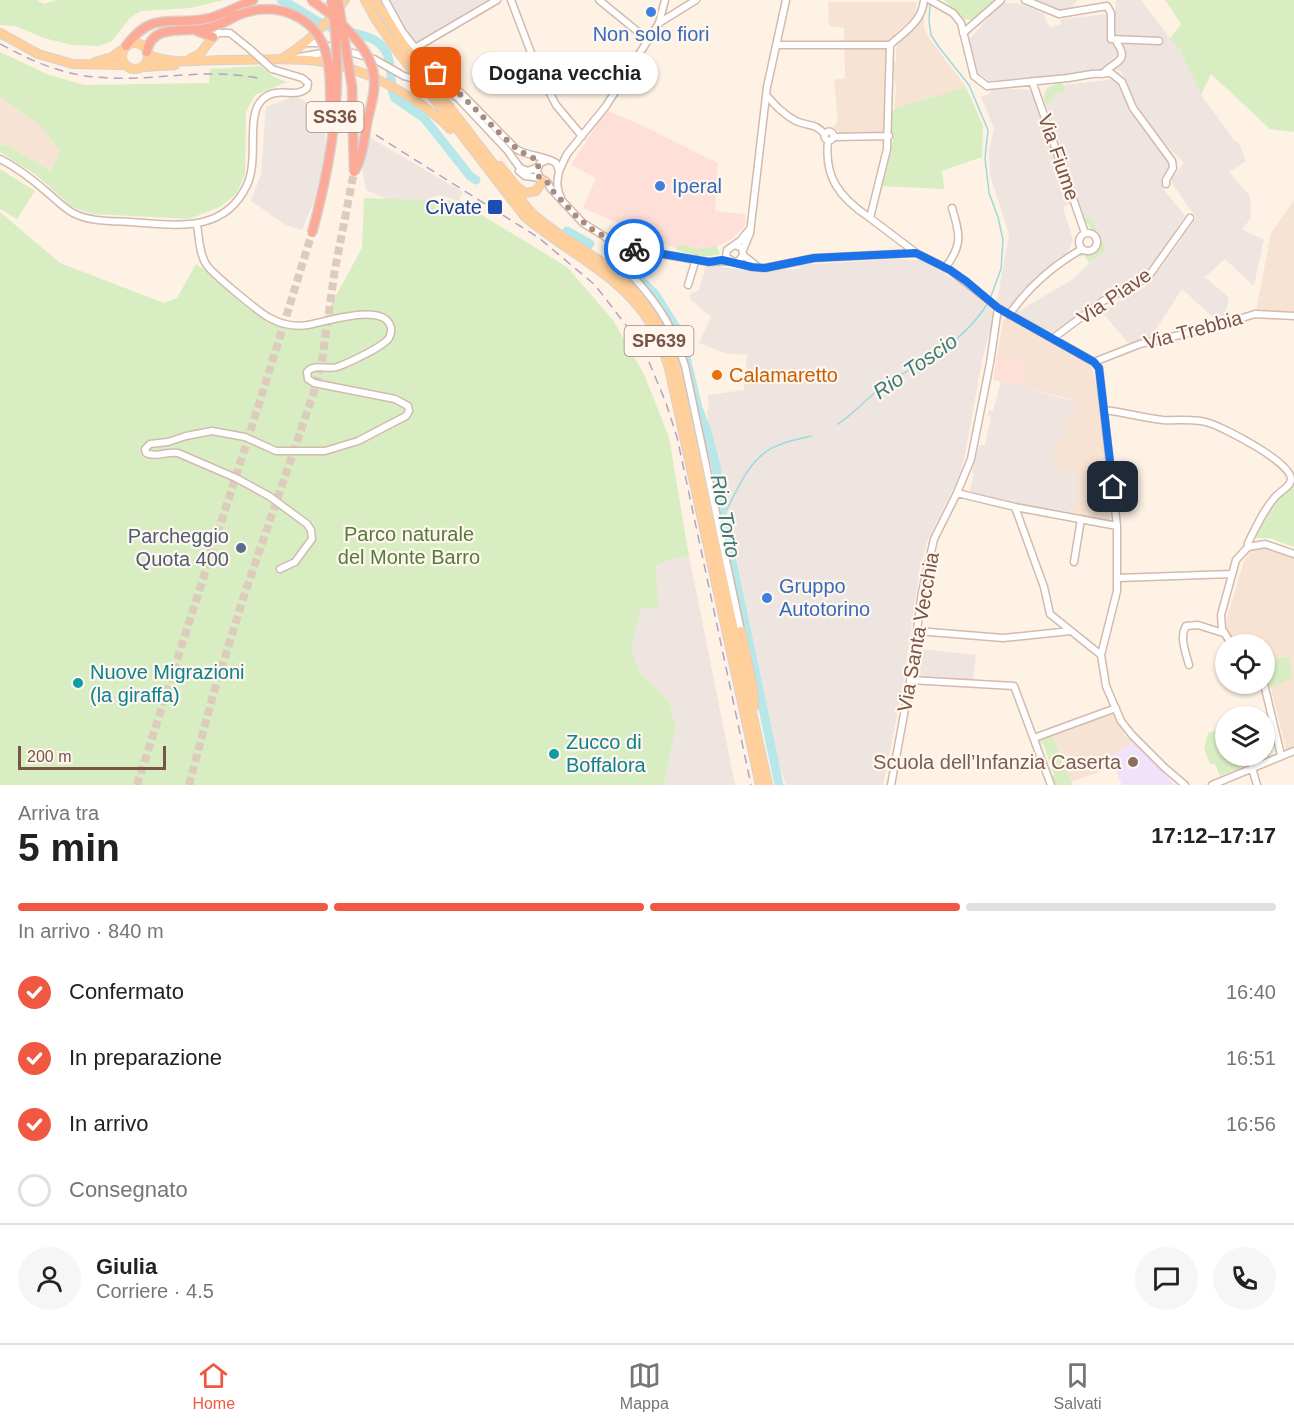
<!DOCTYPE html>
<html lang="it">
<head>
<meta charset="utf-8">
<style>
  :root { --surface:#fff; --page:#f6f6f6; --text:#222; --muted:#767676; --line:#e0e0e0; --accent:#f05842 }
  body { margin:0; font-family:Helvetica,sans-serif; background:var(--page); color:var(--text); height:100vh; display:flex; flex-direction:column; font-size:22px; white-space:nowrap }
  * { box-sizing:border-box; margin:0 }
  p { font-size:20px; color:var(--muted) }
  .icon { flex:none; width:33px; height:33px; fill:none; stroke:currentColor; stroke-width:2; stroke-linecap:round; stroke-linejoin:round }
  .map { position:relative; height:785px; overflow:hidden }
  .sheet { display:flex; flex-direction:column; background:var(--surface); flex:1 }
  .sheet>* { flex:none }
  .buttons { position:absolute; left:1215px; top:634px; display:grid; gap:12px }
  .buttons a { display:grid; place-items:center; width:60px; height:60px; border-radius:50%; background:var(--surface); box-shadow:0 2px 4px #0004; font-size:30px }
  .scale { position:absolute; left:18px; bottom:15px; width:148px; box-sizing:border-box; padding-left:6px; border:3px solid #795548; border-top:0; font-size:16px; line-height:21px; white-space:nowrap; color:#795548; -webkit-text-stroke:4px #fff6ed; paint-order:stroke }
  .pin { position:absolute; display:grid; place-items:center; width:51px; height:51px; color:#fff; margin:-26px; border-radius:12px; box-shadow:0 3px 9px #0006 }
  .courier { position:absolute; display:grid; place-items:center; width:60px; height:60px; margin:-30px; border:4px solid #1a73e8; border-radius:50%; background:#fff; color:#222; box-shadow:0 2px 8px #0007 }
  .bubble { position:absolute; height:42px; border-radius:21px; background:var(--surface); box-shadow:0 2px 4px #0004; font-size:20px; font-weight:700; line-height:42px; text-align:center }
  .summary em { font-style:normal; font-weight:700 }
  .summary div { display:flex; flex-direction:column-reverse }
  .summary { display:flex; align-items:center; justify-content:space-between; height:102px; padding:0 18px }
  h1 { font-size:39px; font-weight:700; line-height:45px }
  .bar { display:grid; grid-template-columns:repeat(4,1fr); gap:9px 6px; align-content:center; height:72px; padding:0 18px }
  .bar i { height:8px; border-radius:4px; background:var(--line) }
  .bar .selected { background:var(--accent) }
  .bar p { grid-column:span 4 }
  .line { display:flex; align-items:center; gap:15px; padding:0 18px; border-top:2px solid var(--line) }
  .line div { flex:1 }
  .round { display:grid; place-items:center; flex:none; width:63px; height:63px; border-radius:32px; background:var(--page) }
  ol { padding:0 18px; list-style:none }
  li { display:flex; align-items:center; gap:18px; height:66px }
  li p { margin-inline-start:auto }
  li .icon { padding:6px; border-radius:50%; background:var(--accent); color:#fff; stroke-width:4 }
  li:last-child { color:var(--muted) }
  li i { width:33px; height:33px; border:3px solid var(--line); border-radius:50% }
  .menu { display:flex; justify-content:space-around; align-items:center; height:84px; border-top:2px solid var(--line); background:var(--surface); font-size:16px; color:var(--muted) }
  .menu a { display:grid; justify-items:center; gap:3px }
  .menu .selected { color:var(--accent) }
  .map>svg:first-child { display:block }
</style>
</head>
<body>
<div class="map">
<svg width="1294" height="785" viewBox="0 0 1294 785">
  <rect width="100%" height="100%" fill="#fef2e5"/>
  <path fill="#f6e3d3" d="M828 2H917L914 19 895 33 886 50V129L882 133H840L833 127 838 121 834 80 845 78 844 28 829 26Z
    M921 15 924 17V28L929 38 966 87 896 108 894 107 896 92 893 63 896 62V48L902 40 900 38 915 29Z
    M0 97 37 123 60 150 51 171 12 148 0 144Z
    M1294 200V312L1256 311 1271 233Z
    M1007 318 1085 361 1092 368 1100 402 1111 523 1068 515 1069 508 1053 469 1056 437H1062L1066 418 1073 400 1019 386 1031 365 1009 355 996 361 1003 320Z
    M1258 547 1272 548 1294 557V750H1286L1271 688 1293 678 1287 656 1265 660 1264 645H1238L1232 639 1227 629 1226 621 1244 561 1250 552Z
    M1113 713 1125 736 1135 742 1110 757 1114 766 1072 782 1052 735Z"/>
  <path fill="#ffe0d8" d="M606 110 648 128 718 163 715 211 745 214 746 221 743 228 732 239 712 249 687 253 583 208 596 178 571 165Z
    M1009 355 1031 365 1019 386 993 380 996 361Z"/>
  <path fill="#eee5e0" d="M388 0H497L415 48Z
    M1035 0H1077L1071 9 1063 11Z
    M1116 0H1141L1170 38 1180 48 1201 95 1235 141 1239 143 1246 161 1229 172 1250 196 1251 218 1242 229 1264 240 1254 285 1251 284 1225 259 1205 277 1229 298 1224 319 1218 322 1182 289 1151 337 1129 344 1101 311 1144 288 1161 268 1196 218 1172 183 1171 180 1184 163 1153 132 1144 119 1120 70 990 81 978 73 969 40 998 6 1005 3H1018L1043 13 1050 28 1061 24V19L1109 14 1113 40Z
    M1114 79 1119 83 1131 110 1169 158 1170 165 1167 173 1161 181 1164 190 1185 216 1144 277 1103 298 1055 335 1016 315 1017 312 1073 279 1089 263 1104 252 1106 247 1090 217 1084 218 1043 97 1047 87Z
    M991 89H1028L1034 94 1071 203 1063 207 1073 240 1068 252 1024 289 1009 311 997 302 1009 234 990 175 989 150 994 128 981 97 989 94Z
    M295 96 325 112V148L321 172 314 201 302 230 286 225 251 201 261 174 266 107Z
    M369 137 463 192 459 201 439 195 426 200 387 199 366 190 362 167Z
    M897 259 921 260 955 280 992 310 994 317 982 361 965 455 958 479 928 539 920 568 902 691 883 785H786L779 764 707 413 709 407 708 395 744 390 747 355 725 353 699 343 711 317 690 299V294L699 290 706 265 747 270 799 269 800 265Z
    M1001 381 1076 402 1071 418 1066 419 1062 438 1056 437 1053 468 1075 472 1076 507 1069 508 1068 515 969 494 974 475 972 471 979 445H985L991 417 987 416 989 410 993 411Z
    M689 556 735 785H664L676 726 668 700 640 673 631 647 641 609 658 608 656 566 672 559Z
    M922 649 976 655 973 682 919 678Z"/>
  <path fill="#efe2fa" d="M1135 742 1174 784V785H1122L1110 757Z"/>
  <path fill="#d8edc2" d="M0 0H37L44 4 56 0H224L191 8 141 11 130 18 111 42 99 46 71 45 44 38 15 26 0 25Z
    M944 0H997L972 20 963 19Z
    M1165 0H1294V132L1270 129 1211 74 1201 95 1180 49 1170 38 1181 24Z
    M0 52 47 74 84 85 209 83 210 69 261 66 274 77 287 82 255 95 246 112 245 175 236 194 220 207 189 219 93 214 72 207 36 175 0 152V144L12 148 51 171 60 150 37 123 0 97Z
    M1062 83 1066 90 1052 95 1053 101 1046 104C1042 91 1049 84 1062 83Z
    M966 87 983 126 982 157 942 171 944 189 881 186 893 140 890 115 896 108Z
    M0 169 35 191 17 219 0 209Z
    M364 198 459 201 567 267 613 320 644 374 669 437 689 556 672 559 656 566 658 608 641 609 631 647 640 673 668 700 676 726 664 785H0V212L60 263 164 303 177 298 196 264 246 299 275 326H307L321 323 362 248Z
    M1090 217 1106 247 1104 252 1089 263 1084 255 1081 257 1078 254 1090 255 1096 252 1101 243C1099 231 1088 229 1084 218Z
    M678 244 698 249 716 246 720 254C704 259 690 254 675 249Z
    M1294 484V547L1269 538H1254L1274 503Z
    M1288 656 1293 678 1271 688 1265 676V660Z
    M1269 716 1275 745 1269 756 1220 776 1215 764H1210L1204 749 1208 733 1225 727 1226 756H1264L1265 718Z
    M1052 735 1073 785H1054L1051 777 1054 775 1043 743 1039 745 1038 740Z"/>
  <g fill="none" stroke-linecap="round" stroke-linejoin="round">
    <path stroke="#9dd8dc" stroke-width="1.5" d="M930 4 929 21 931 35 938 46 969 85 988 130 985 158 989 193 998 217 1003 240 1001 269 990 299
      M838 424C855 413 868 397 884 385 899 375 916 367 932 357 954 343 974 325 988 303
      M723 517C735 495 745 466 767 451 780 442 796 440 811 436"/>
    <path stroke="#b8e7e9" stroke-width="9" d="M281 0C297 7 311 19 327 26 348 35 383 31 389 60 391 71 391 83 393 93L395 98 424 118 470 176 476 180
      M567 231 590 244
      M627 267 655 294 677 329 685 353 698 408 706 428 716 466 723 517 779 785"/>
    <path stroke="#ddcbbe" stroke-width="8" stroke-dasharray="8 4" stroke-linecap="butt" d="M137 785 260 401 312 233
      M189 785 213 695 244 596 314 392 322 360 335 269 354 172"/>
    <g stroke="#d3baad" stroke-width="9">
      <path id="minor" d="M385 0 402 31 427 63 463 95 516 149C529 157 544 155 556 163L559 171C557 182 556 187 561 198
        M511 0 536 66 556 105 582 136
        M599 0 648 40
        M930 0 953 13 961 23 974 76 987 86 1068 78 1092 74 1111 73 1122 82 1133 108 1172 161 1173 168 1166 180V184
        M1025 0 1059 14 1107 6 1111 13V39L1159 41
        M659 23 696 0
        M963 33 1001 0
        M213 37 218 33H230L250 49
        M305 43H318L374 59 404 76
        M776 45H890
        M415 48 497 0
        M299 57 328 52
        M1103 74C1111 62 1131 63 1117 43
        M1032 81 1085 233
        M447 90 458 98 507 150 520 168 528 171 538 167
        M766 95C775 105 784 115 796 121 809 127 815 122 825 135
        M824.5 136a4.5 4.5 0 1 1 9 0a4.5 4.5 0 1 1-9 0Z
        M833 137 889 136
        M828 141C824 178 840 198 870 218
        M0 159C18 168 33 180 48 193 56 200 64 208 73 213 90 222 113 221 131 222 176 225 224 234 247 185 259 160 246 118 261 101 276 84 295 100 307 88L308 83 302 78 272 69
        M547 160 540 163 537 171 540 178 547 182
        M519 171 525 176 540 178
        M559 171 567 154 606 106 659 23 665 0
        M547 182 551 189 583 223 615 243 631 248 667 255 709 262 730 261
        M197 224C199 237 199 253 206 264 210 272 259 312 268 317 274 320 279 323 285 324 293 326 301 326 308 325 325 322 381 303 390 325 392 329 391 334 389 338 383 347 348 363 337 367 327 370 314 363 307 372L308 379 314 383 395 399 408 406 409 411 406 416 358 441 325 451H276L245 437 212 431 186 436 168 442 150 444 145 449 146 453C156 458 167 451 178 453L236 478 269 496 307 524 311 530 312 539 295 562 280 569
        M1079 242a9 9 0 1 1 18 0a9 9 0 1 1-18 0Z
        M735 245 742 248 743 255 739 261 734 262 726 257 727 250 740 241 749 230
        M625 247 619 254C619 265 629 272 636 280 662 309 673 329 685 366L741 631
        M743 250 750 233 767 87 786 0
        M915 252 870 218 887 149 890 45C905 31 922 22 924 0
        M743 255 758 267
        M737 262 752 267 765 268 814 258 916 253 950 270 998 308 1094 362 1099 368 1117 526V591L1101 655 1106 686 1121 721 1132 735 1165 768 1185 785
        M945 268C963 245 960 234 952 208
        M688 285 696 259
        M1009 315C1029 286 1052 266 1082 249
        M1054 340 1056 336 1103 301 1148 277 1190 218
        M1094 362 1140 344 1206 329 1255 314 1294 316
        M1104 410C1124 412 1143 418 1163 420 1178 421 1195 418 1209 423 1225 428 1291 462 1291 479 1291 486 1281 491 1276 496 1264 509 1256 527 1248 543V547L1236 560 1221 615 1222 629 1232 645
        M957 493 1015 507 1117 526
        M1015 507 1044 587 1050 614 1101 655
        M1248 547 1265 544 1294 554
        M1074 562 1081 519
        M1117 578 1232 574
        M917 631 1003 638 1071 631
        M1189 665C1186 653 1179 637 1186 626L1198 625 1223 633
        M910 680 1014 686 1051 785
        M1264 684 1281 755
        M1034 738 1116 708
        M1252 768 1257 785
        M891 785 911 676 922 592 934 539 957 493 971 459 990 363 998 308
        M1212 785 1294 751"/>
    </g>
    <g stroke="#d9cfcc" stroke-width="10">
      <path id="major" d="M365 0 376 20 398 52 525 217C566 252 619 274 649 321 658 336 664 352 669 368L760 785
        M375 0 416 64 530 211C553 233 581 247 606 265 641 292 663 326 676 367L768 785
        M0 33 38 54 73 64 125 65
        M122 56a13 13 0 1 1 26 0a13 13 0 1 1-26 0Z
        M148 55C173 65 199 60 225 60 253 60 281 58 308 60 357 64 416 94 450 129
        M191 58 199 55 213 37
        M283 58C307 43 328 23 345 0
        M95 62 112 57 123 49
        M143 67 175 65
        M500 166 516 186 525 193 536 191 543 181
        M741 631 753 688 754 707"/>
    </g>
    <g stroke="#d9cfcc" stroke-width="11">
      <path id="highway" d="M197 31 213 37
        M126 46C153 9 172 27 210 18 225 14 239 6 253 0
        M147 52C151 24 182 32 203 29 216 27 227 21 238 15"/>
    </g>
    <use href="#minor" stroke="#fff" stroke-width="6"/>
    <use href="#major" stroke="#ffd09b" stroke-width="8"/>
    <use href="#highway" stroke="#fca998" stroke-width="8"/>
    <path stroke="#b3a2c9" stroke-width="1.5" stroke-dasharray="9 6" stroke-linecap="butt" d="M0 44C30 60 60 74 95 77 152 83 204 66 262 79
      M376 135 539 238 595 285 632 333 649 362 666 403 677 437 751 785"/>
    <g stroke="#d3baad" stroke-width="9" stroke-linecap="butt">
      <path id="minor-bridge" d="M250 49 272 69
        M404 76 447 90"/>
    </g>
    <g stroke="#d9cfcc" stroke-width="11" stroke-linecap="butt">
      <path id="highway-bridge" d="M311 0C335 16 372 47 374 77 376 92 370 108 367 123 364 140 363 157 354 172
        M338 0 352 87 354 172
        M238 15C275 0 318 15 327 57 332 78 330 102 330 123
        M312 233C333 156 345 79 331 0"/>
    </g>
    <use href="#minor-bridge" stroke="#fff" stroke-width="6"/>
    <use href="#highway-bridge" stroke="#fca998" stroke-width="8"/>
  </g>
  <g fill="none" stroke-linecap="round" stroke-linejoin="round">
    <path stroke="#a88c7f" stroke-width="6" stroke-dasharray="0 10.8" d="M436 73C465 96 488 124 516 148 524 155 533 155 539 164L537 170 539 177 547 182 551 189 575 215 590 228 615 243 634 249"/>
    <path stroke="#1a73e8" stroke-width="8" d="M634 249 709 262 722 260 752 267 765 268 814 258 916 253 950 270 966 281 998 308 1094 362 1099 368 1113 487"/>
  </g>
  <g fill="#3f7fe0" stroke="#fff6ed" stroke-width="2">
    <circle cx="651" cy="12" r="6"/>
    <circle cx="660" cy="186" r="6"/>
    <circle cx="767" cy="598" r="6"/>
  </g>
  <rect fill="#1a4fb4" stroke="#fff6ed" stroke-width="2" x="487" y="199" width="16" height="16" rx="3"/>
  <circle fill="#e8710a" stroke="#fff6ed" stroke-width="2" cx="717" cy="375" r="6"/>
  <circle fill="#5c6f8a" stroke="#fff6ed" stroke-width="2" cx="241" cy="548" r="6"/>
  <g fill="#0f9aa8" stroke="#fff6ed" stroke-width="2">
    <circle cx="78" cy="683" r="6"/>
    <circle cx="554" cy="754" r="6"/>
  </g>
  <circle fill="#8d6e63" stroke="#fff6ed" stroke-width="2" cx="1133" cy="762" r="6"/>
  <g text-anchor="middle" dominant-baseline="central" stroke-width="4.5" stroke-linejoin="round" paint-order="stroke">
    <g fill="#fff6ed" stroke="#a1857a" stroke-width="1.5">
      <rect x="306.5" y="102" width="57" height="30" rx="4.5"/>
      <rect x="624.5" y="326" width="69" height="30" rx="4.5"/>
    </g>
    <g font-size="18" font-weight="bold" fill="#795548">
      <text x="335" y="117">SS36</text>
      <text x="659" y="341">SP639</text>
    </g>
    <g font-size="20" fill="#366cbe" stroke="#fff6ed" text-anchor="start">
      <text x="651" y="34" text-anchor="middle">Non solo fiori</text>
      <text x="672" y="186">Iperal</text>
      <text x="779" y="586">Gruppo<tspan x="779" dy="23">Autotorino</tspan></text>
    </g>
    <g font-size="20" fill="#795548" stroke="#fff6ed">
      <text transform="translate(1059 157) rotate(71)">Via Fiume</text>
      <text transform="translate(1114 296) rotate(-34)">Via Piave</text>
      <text transform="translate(1193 330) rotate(-15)">Via Trebbia</text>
      <text transform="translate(918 632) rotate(-80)">Via Santa Vecchia</text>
    </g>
    <g font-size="20" fill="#164399" stroke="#fff6ed" text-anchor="end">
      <text x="482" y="207">Civate</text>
    </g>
    <g font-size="20" fill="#c56008" stroke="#fff6ed" text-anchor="start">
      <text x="729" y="375">Calamaretto</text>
    </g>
    <g font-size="20" fill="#547a3c" stroke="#fff6ed">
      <text x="409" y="534">Parco naturale<tspan x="409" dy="23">del Monte Barro</tspan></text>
    </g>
    <g font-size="20" fill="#4e5e75" stroke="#fff6ed" text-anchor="end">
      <text x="229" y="536">Parcheggio<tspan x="229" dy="23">Quota 400</tspan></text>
    </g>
    <g font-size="20" fill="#0d838f" stroke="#fff6ed" text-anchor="start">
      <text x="90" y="672">Nuove Migrazioni<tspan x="90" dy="23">(la giraffa)</tspan></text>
      <text x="566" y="742">Zucco di<tspan x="566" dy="23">Boffalora</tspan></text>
    </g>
    <g font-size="20" fill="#785e54" stroke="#fff6ed" text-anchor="end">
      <text x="1121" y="762">Scuola dell’Infanzia Caserta</text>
    </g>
    <g font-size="21" font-style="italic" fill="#3a7b7f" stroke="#fff6ed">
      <text transform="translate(915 366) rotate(-35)">Rio Toscio</text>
      <text transform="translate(726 516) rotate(79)">Rio Torto</text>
    </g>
  </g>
</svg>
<div class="buttons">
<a><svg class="icon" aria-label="locate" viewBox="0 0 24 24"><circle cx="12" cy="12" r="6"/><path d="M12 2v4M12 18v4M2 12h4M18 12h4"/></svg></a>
<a><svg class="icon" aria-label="layers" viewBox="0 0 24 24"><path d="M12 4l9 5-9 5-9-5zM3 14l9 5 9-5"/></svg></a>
</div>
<div class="scale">200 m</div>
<div class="pin" style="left:436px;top:73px;background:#ea580c"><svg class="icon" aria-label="bag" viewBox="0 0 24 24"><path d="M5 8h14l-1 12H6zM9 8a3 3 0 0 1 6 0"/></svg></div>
<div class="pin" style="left:1113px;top:487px;background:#1f2937"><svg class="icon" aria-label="home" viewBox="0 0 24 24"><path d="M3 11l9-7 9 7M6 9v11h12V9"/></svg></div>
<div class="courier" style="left:634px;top:249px"><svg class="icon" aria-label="bike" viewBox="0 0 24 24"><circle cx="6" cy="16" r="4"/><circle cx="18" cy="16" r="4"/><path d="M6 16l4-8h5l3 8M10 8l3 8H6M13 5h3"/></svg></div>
<div class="bubble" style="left:472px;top:52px;width:186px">Dogana vecchia</div>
</div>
<section class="sheet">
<div class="summary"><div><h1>5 min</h1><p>Arriva tra</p></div><em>17:12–17:17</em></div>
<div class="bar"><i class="selected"></i><i class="selected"></i><i class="selected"></i><i></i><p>In arrivo · 840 m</p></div>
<ol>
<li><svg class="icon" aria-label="check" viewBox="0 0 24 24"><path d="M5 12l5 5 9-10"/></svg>Confermato<p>16:40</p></li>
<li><svg class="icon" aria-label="check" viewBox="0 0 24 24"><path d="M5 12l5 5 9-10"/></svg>In preparazione<p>16:51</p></li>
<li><svg class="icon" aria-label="check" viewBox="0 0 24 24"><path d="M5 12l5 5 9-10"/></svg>In arrivo<p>16:56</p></li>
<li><i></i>Consegnato</li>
</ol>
<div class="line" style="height:108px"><a class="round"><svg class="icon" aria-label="person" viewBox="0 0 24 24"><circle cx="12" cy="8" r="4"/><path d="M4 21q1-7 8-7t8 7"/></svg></a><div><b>Giulia</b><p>Corriere · 4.5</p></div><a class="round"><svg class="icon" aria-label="chat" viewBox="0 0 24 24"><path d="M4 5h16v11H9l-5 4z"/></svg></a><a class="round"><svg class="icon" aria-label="phone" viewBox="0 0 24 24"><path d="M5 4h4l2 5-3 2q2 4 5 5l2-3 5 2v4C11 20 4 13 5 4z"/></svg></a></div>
</section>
<nav class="menu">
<a class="selected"><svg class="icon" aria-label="home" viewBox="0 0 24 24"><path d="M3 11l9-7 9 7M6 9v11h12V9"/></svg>Home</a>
<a><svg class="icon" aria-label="map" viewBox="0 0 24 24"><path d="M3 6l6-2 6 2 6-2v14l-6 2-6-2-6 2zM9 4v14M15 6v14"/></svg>Mappa</a>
<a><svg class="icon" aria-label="saved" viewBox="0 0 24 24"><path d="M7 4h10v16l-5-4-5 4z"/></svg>Salvati</a>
</nav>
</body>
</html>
